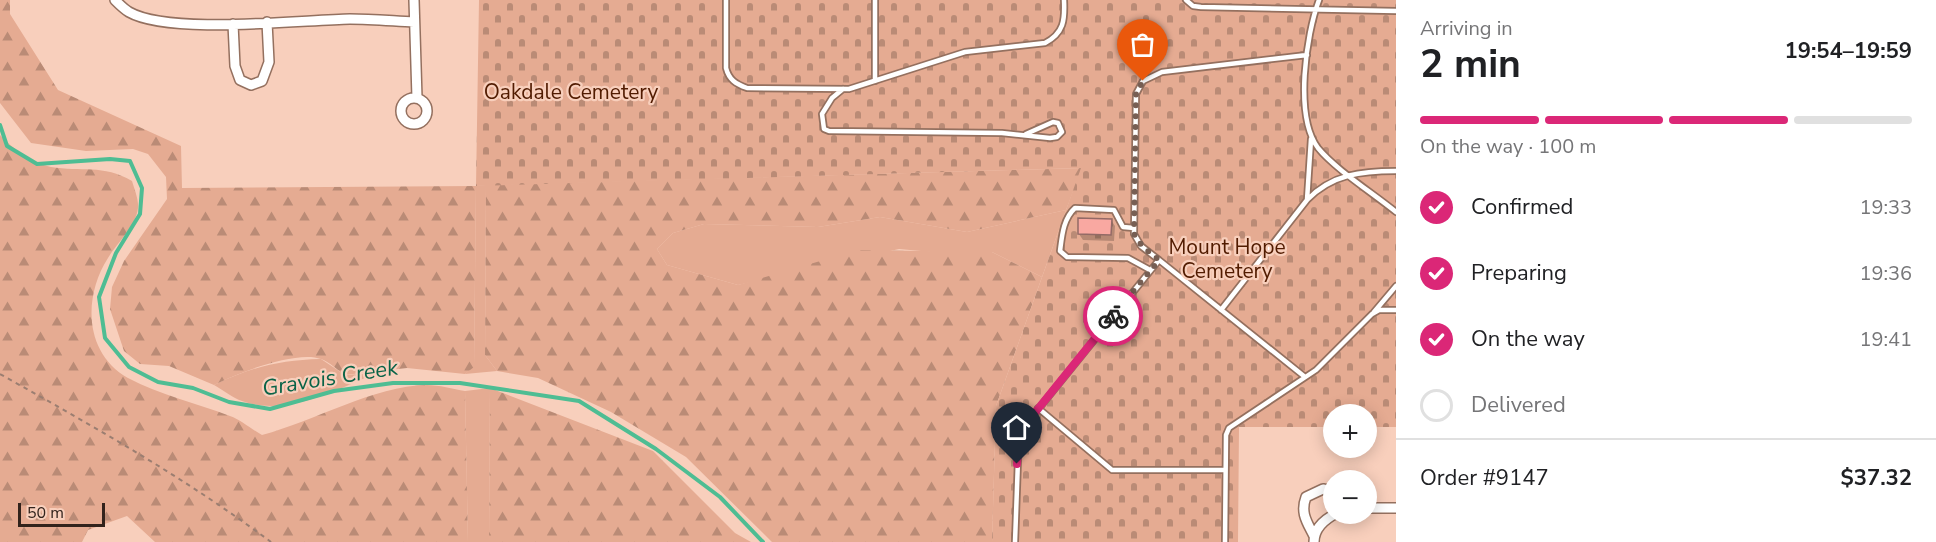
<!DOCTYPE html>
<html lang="en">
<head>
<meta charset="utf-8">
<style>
  :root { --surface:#fff; --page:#f2f2f2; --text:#202124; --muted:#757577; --line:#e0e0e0; --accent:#db2777 }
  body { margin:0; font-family:"Nunito Sans",sans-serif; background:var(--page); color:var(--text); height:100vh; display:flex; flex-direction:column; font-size:22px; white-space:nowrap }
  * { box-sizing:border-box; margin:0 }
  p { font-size:20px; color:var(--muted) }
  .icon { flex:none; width:33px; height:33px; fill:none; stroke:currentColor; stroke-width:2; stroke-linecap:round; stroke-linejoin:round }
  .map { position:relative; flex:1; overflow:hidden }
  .details { display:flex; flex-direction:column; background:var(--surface); width:540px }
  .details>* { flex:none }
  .controls { position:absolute; left:1323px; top:404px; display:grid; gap:12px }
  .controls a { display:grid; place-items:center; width:54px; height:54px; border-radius:50%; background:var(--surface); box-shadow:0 3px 15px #0003; font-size:30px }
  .scale { position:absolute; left:18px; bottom:15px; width:87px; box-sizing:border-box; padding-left:6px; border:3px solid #32231c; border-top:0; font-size:16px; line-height:21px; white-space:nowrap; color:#32231c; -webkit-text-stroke:4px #f8cfbc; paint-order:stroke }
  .pin { position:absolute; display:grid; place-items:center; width:51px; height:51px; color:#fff; margin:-62px -26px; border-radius:50% 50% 50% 0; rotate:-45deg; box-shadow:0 0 6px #0007 }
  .pin .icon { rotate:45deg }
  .courier { position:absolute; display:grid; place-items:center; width:60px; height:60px; margin:-30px; border:4px solid #db2777; border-radius:50%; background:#fff; color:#222; box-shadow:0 2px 8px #0007 }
  .head em { font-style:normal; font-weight:700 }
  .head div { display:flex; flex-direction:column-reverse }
  .head { display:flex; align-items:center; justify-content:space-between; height:102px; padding:0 24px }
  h1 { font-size:39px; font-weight:700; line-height:45px }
  .bar { display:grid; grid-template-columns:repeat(4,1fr); gap:9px 6px; align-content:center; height:72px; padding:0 24px }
  .bar i { height:8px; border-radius:4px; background:var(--line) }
  .bar .selected { background:var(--accent) }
  .bar p { grid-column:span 4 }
  .line { display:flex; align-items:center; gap:15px; padding:0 24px; border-top:2px solid var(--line) }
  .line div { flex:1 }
  ol { padding:0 24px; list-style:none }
  li { display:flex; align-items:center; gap:18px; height:66px }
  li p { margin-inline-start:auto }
  li .icon { padding:6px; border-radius:50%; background:var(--accent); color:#fff; stroke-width:4 }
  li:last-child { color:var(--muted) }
  li i { width:33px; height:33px; border:3px solid var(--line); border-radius:50% }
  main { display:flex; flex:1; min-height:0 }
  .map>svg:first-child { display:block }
</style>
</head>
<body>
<main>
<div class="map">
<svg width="1396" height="542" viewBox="0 0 1396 542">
  <defs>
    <pattern id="forest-firs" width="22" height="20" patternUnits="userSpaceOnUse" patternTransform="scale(1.5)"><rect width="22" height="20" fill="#e5ab92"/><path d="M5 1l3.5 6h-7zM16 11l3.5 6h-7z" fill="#ba8b76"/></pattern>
    <pattern id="cemetery-stones" width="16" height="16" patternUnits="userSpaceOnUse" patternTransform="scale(1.5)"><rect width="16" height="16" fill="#e5ab92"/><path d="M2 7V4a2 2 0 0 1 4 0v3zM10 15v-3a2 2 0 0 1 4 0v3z" fill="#ba8b76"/></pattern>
  </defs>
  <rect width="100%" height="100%" fill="#f8cfbc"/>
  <path fill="#e5ab92" d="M486 185 485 355 497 371 465 374 474 366 476 186Z
    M1066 210 1042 277 992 252 943 253 899 249 738 285 667 265 657 249 673 233 704 224 818 227 880 217 967 232Z
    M321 359 345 375 376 373C337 390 286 417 242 401 233 398 223 390 214 385 251 367 280 360 321 359Z
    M490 388 489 542H468L465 391Z"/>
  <path fill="url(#forest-firs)" d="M0 0H10V14L58 90 181 146 182 188 476 186 474 367 465 374 407 368 344 375C338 370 329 362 321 359 297 350 237 373 214 385L169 366 140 364 124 351 110 309 112 287 124 261 167 199 166 177 148 154 133 149 86 151 31 143 0 103Z
    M0 135C13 149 31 163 51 167 81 172 103 164 132 181 134 188 139 200 138 208 136 226 117 243 108 258 83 297 84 353 128 378 160 395 196 403 230 416 241 420 251 429 262 435 315 421 373 386 427 385 439 385 453 389 465 391L468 542H155L127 516 88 530 82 542H0Z
    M1082 168 1066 210 967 232 880 217 818 227 704 224 673 233 657 249 667 265 738 285 858 250 992 252 1042 277 996 406 992 542H772L686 457 611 412 538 378 497 371 485 355 486 185Z
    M490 388 653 451 735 533 751 542H489Z"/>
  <path fill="url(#cemetery-stones)" d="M479 0H1396V427H1367L1366 414H1334L1333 427H1239L1238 542H992L996 406 1081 168 476 186Z"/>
  <path fill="#0003" d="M1111 220 1115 226 1114 241 1083 240 1079 234Z"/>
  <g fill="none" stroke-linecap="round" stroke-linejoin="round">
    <path stroke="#4ebd93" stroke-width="4" d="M0 125 7 146 37 164 110 159 130 161 142 188 140 214 116 253 99 297 105 338 129 367 158 382 193 388 229 402 270 409 334 391 393 383H460L579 401 656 449 720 497 763 542"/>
  </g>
  <path fill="#f9a8a1" stroke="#936a66" stroke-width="1.5" d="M1078 218 1112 219 1111 235 1078 234Z"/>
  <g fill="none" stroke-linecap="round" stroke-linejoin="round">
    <g stroke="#94705f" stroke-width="8">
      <path id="lane" d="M726 0V68C729 80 736 84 747 88L849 89 965 52 1045 43C1064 33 1065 20 1064 0
        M875 0V81
        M1186 0 1193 6 1201 7 1396 11
        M1319 0C1306 35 1294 116 1318 148 1335 169 1374 194 1396 212
        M843 89 832 98 822 114 824 129 829 131 1002 133 1050 138 1057 137 1062 132 1058 123 1053 122 1026 134
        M1307 200C1332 174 1362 171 1396 171
        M1134 228 1123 227 1114 210 1075 208C1063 219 1062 236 1060 251L1067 257 1128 258 1150 270
        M1159 260 1141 246 1134 234 1136 94 1143 81 1162 72 1307 55
        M1221 310 1307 200 1311 139
        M1374 312 1396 286
        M1038 408 1112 470H1225
        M1015 542 1019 433 1159 260 1305 377
        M1225 542 1226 435 1229 428 1316 370 1372 314 1379 310H1396"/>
    </g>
    <g stroke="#94705f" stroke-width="12">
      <path id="street" d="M115 0C119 4 124 9 129 12 169 35 300 20 350 19 371 19 393 21 414 22
        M414 0 417 98
        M233 24 235 66 240 80 251 85 262 81 269 62 267 22
        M401 111a13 13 0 1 1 26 0a13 13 0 1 1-26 0Z
        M1366 508H1396
        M1314 536C1307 522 1300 513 1306 497L1323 489 1334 491
        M1314 542C1314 528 1325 519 1337 513"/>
    </g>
    <path stroke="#9b7e71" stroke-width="2" stroke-dasharray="4.5 4.5" stroke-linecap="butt" d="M0 374C93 426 185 478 271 542"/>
    <use href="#lane" stroke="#fff" stroke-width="4.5"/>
    <use href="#street" stroke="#fff" stroke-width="9"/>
  </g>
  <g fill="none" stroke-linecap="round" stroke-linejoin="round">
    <path stroke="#775f54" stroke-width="6" stroke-dasharray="0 10.8" d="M1113 316 1159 260 1142 246 1134 234 1136 94 1143 81"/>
    <path stroke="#db2777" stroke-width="8" d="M1017 464 1019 434 1025 425 1113 316"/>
  </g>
  <g text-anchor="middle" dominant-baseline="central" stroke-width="4.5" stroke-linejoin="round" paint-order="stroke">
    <g font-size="21" fill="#511b00" stroke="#f8cfbc">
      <text x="571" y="92">Oakdale Cemetery</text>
      <text x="1227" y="247">Mount Hope<tspan x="1227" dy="24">Cemetery</tspan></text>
    </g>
    <g font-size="22" font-style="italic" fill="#096347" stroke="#f8cfbc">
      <text transform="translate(330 378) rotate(-9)">Gravois Creek</text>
    </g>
  </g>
</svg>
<div class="controls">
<a>+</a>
<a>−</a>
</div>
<div class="scale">50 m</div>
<div class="pin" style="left:1143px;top:81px;background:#ea580c"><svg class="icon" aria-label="bag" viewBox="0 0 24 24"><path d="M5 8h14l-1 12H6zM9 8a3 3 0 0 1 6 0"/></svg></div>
<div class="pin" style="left:1017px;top:464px;background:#1f2937"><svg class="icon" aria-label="home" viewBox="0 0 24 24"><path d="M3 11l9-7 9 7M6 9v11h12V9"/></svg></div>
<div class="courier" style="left:1113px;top:316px"><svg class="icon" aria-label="bike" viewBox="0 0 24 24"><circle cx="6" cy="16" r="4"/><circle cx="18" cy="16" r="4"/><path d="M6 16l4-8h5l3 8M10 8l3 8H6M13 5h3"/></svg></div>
</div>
<section class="details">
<div class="head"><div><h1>2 min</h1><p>Arriving in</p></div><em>19:54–19:59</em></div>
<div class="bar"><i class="selected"></i><i class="selected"></i><i class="selected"></i><i></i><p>On the way · 100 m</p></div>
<ol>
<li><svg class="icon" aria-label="check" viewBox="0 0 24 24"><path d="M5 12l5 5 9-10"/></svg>Confirmed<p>19:33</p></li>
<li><svg class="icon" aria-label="check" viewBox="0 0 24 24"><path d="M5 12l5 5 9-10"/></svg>Preparing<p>19:36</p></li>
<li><svg class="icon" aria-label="check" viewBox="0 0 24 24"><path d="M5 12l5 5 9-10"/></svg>On the way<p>19:41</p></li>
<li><i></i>Delivered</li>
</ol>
<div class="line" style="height:78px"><div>Order #9147</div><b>$37.32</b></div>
</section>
</main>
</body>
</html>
